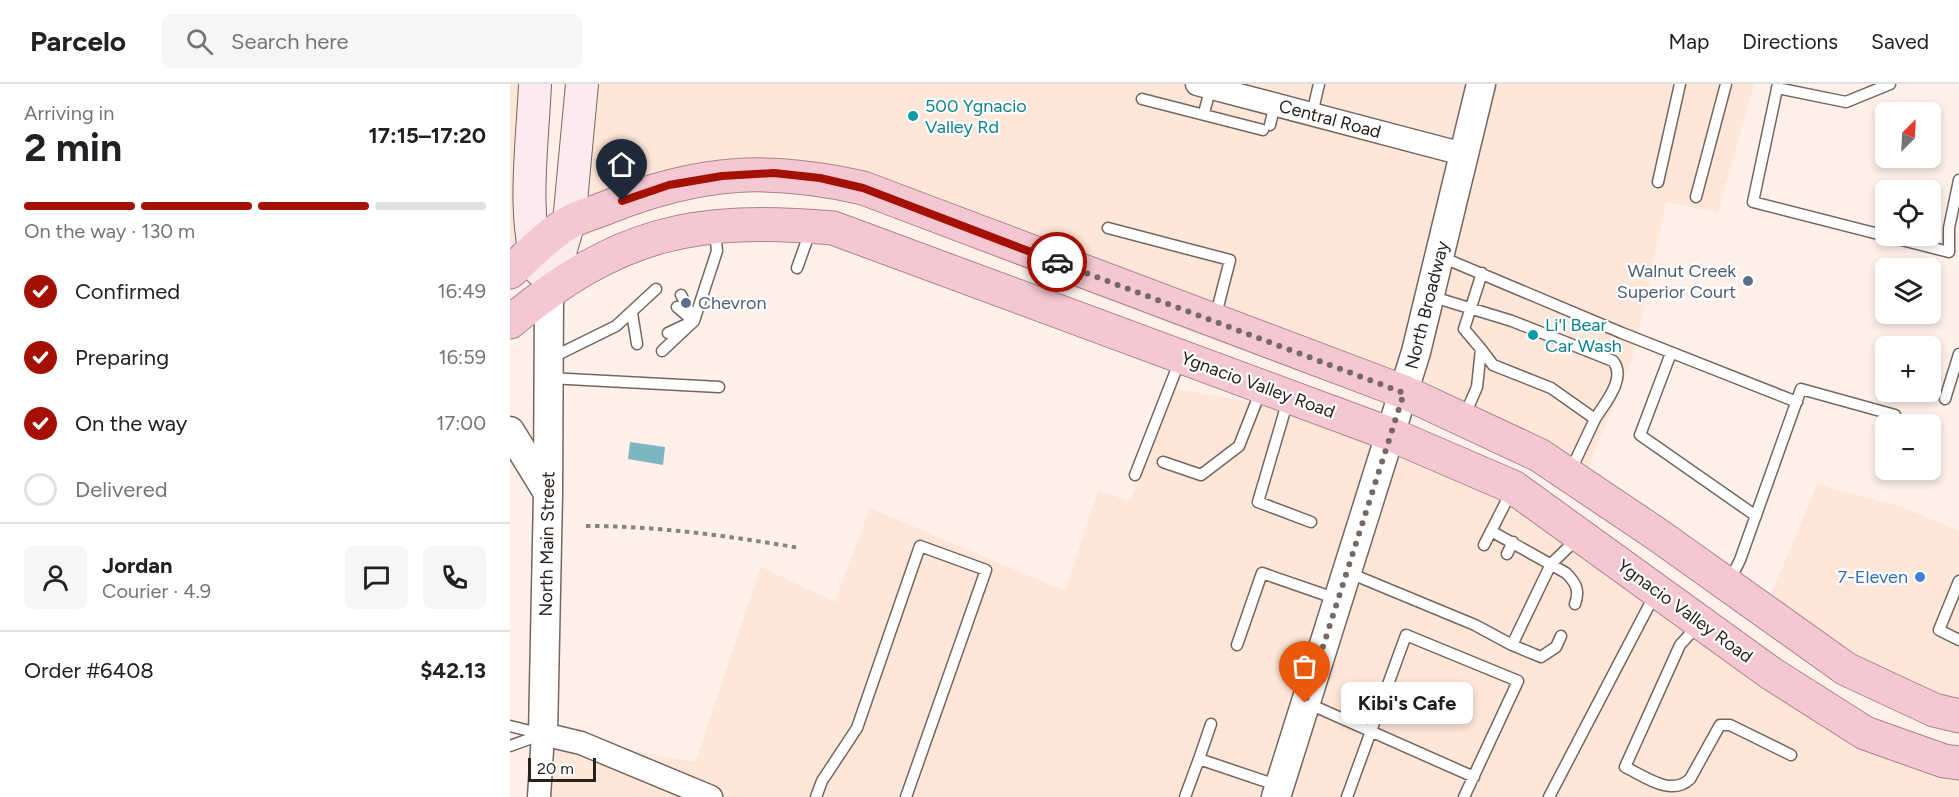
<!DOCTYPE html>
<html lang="en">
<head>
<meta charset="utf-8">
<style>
  :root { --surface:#fff; --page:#f6f6f6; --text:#202124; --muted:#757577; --line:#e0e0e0; --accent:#a41003 }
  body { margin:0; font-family:Figtree,sans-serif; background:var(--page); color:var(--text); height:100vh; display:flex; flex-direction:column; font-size:22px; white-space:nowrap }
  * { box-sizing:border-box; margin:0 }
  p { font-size:20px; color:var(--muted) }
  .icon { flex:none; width:33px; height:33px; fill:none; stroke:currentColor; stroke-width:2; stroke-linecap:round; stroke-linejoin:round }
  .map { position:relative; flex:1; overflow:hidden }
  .sheet { display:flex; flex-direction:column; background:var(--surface); width:510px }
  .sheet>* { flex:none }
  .needle { width:39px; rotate:24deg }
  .tools { position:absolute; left:1365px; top:18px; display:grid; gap:12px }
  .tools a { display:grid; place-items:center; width:66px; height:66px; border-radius:9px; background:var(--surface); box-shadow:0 3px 9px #0003; font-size:30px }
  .scale { position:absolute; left:18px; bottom:15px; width:68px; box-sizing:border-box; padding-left:6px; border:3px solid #28221e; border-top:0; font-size:16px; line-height:21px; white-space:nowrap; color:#28221e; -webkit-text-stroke:4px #fff; paint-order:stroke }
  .pin { position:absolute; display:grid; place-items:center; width:51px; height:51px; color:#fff; margin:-62px -26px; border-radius:50% 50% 50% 0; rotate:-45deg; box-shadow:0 0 6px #0007 }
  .pin .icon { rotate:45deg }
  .courier { position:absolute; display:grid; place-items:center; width:60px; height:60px; margin:-30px; border:4px solid #a41003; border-radius:50%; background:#fff; color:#222; box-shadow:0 2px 8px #0007 }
  .bubble { position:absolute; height:42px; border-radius:9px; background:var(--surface); box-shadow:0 3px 9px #0003; font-size:20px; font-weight:700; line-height:42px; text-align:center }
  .head em { font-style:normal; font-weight:700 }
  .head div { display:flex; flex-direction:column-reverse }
  .head { display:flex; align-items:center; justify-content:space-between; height:102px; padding:0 24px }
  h1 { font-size:39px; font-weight:700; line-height:45px }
  .bar { display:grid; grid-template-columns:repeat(4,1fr); gap:9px 6px; align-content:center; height:72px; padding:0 24px }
  .bar i { height:8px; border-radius:4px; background:var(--line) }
  .bar .selected { background:var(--accent) }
  .bar p { grid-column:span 4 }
  .line { display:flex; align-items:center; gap:15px; padding:0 24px; border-top:2px solid var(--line) }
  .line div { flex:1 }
  .round { display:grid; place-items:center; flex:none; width:63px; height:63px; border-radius:9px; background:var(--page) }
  ol { padding:0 24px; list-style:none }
  li { display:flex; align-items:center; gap:18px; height:66px }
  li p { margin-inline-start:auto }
  li .icon { padding:6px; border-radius:50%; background:var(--accent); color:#fff; stroke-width:4 }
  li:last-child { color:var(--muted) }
  li i { width:33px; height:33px; border:3px solid var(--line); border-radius:50% }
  header { display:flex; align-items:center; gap:36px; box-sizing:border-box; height:84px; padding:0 30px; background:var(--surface); border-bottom:2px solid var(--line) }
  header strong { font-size:28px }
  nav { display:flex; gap:33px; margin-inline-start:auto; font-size:21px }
  .search { width:420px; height:54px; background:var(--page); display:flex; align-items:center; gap:15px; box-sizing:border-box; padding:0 21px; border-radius:9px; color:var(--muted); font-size:22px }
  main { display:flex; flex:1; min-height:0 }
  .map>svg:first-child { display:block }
</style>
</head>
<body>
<header>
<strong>Parcelo</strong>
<div class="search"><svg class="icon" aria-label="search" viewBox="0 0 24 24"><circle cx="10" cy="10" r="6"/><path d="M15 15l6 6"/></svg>Search here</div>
<nav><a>Map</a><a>Directions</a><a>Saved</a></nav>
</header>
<main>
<section class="sheet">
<div class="head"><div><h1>2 min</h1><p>Arriving in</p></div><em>17:15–17:20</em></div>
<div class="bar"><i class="selected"></i><i class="selected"></i><i class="selected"></i><i></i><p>On the way · 130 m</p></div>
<ol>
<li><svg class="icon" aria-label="check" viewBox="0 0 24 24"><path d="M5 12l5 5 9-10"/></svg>Confirmed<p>16:49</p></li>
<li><svg class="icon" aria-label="check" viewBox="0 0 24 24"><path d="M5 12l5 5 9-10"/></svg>Preparing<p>16:59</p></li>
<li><svg class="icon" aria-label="check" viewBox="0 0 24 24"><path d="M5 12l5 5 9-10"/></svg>On the way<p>17:00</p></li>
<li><i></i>Delivered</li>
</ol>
<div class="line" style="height:108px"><a class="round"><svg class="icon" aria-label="person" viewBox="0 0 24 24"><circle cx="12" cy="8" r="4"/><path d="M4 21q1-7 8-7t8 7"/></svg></a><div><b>Jordan</b><p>Courier · 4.9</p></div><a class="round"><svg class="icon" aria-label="chat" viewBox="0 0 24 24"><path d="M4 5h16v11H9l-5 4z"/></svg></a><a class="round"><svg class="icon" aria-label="phone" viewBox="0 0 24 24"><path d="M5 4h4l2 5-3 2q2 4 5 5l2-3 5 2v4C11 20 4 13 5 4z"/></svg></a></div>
<div class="line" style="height:78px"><div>Order #6408</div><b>$42.13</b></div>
</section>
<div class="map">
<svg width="1449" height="713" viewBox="0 0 1449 713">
  <rect width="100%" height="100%" fill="#fff1ea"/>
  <path fill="#fee6d8" d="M0 0H25L20 124 0 188Z
    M72 0H1244L1208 129 1156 118 1123 274 1072 400 894 308 264 89 59 138Z
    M666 305 839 335 920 368 1449 694V713H29L33 650 185 678 251 483 325 518 360 424 555 507 588 407 620 417Z
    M1307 400 1392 423 1449 447V632L1254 528Z"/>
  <path fill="#7db6c0" d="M120 358 155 363 153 381 118 375Z"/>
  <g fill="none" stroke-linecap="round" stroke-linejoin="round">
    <g stroke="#75665e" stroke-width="13">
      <path id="service" d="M1268 0 1243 118 1439 168V144L1449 96
        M1267 4 1336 18 1380 0
        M632 15 753 46
        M695 25 701 3
        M802 30 809 0
        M760 41 765 20
        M1148 98 1170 0
        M1186 113 1216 0
        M598 144 720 176 705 234
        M929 172 1112 249 1287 318
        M287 184 301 145
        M171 211 184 237
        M920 212 1002 237 1103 277C1117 294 1095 319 1085 335
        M167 223 181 235
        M122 229 127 260
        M158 249 175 241
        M971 265 983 281 1041 304 1085 335 1060 388
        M152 267 184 237 207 167 205 148
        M1161 269 1130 351 1246 432
        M41 274 106 242 146 205
        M39 294 209 303
        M1435 315 1449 270
        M778 316 748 418 801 438
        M954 333 967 303 971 265 954 245 972 189
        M653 378 691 391 729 362 751 306
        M625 391 670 276
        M981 447 1056 489C1066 499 1070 506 1065 520
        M974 461 1002 406
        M997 470 1003 458
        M837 488 965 541 1002 561 1041 480 1068 454
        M1449 497 1429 546 1449 556
        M1219 498 1230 476 1291 305 1385 331
        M1188 541 1170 561 1115 683C1134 692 1161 713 1180 695L1210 641H1220L1281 671
        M727 561 752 489 827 515
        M1002 561 1031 573 1046 563 1051 552
        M797 619 964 693
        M0 642 32 650
        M0 662 33 650
        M689 675 701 640
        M306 713 312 697 347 644 410 462 476 486 396 713
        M675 713 689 675 769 702
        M837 713 896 551 1008 597 954 713
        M1039 713 1145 510"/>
    </g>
    <g stroke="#75665e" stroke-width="25">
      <path id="minor" d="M687 0 953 70
        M29 713 33 650 71 659 201 713"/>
    </g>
    <g stroke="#75665e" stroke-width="31">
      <path id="tertiary" d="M0 347 38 409
        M33 650 38 410 39 206
        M766 713 906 268 971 0"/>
    </g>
    <g stroke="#75665e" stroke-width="34">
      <path id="secondary" d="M25 0C23 54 11 136 30 186
        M39 206 59 138 72 0"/>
    </g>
    <g stroke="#ab848c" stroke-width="35">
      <path id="trunk" d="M0 188C18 172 38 150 60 138 71 132 86 128 98 123 189 87 258 82 353 104L894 308 1029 371 1148 451 1336 585 1424 626 1449 632
        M0 238C109 148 184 132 323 144L880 350 1003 403 1262 590 1355 649 1434 677 1449 679"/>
    </g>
    <path stroke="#8b827c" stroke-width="4" stroke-dasharray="4.5 4.5" stroke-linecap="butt" d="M76 442C148 442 219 452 290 464"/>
    <use href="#service" stroke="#fff" stroke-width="10"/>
    <use href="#minor" stroke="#fff" stroke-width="22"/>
    <use href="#tertiary" stroke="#fff" stroke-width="28"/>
    <use href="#secondary" stroke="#fbeaee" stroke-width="32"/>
    <use href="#trunk" stroke="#f4c7d2" stroke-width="33"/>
  </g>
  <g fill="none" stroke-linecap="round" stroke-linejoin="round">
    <path stroke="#736a65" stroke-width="6" stroke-dasharray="0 10.8" d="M547 178 894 309 795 619"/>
    <path stroke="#a41003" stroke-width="8" d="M112 117 159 101 212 92 264 89 310 94 353 104 547 178"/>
  </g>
  <g fill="#0f9aa8" stroke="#fff" stroke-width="2">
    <circle cx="403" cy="32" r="6"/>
    <circle cx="1023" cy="251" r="6"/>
  </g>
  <g fill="#5c6f8a" stroke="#fff" stroke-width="2">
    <circle cx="1238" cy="197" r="6"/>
    <circle cx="176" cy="219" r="6"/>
  </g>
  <circle fill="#3f7fe0" stroke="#fff" stroke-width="2" cx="1410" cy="493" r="6"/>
  <g text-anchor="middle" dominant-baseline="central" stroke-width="4.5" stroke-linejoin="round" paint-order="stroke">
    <g font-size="18" fill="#0d838f" stroke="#fff" text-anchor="start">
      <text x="415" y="22">500 Ygnacio<tspan x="415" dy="21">Valley Rd</tspan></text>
      <text x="1035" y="241">Li'l Bear<tspan x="1035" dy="21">Car Wash</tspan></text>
    </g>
    <g font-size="18" fill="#28221e" stroke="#fff">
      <text transform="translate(820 35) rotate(15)">Central Road</text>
      <text transform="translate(917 221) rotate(-76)">North Broadway</text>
      <text transform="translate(748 301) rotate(20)">Ygnacio Valley Road</text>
      <text transform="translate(37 460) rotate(-89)">North Main Street</text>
      <text transform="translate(1175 527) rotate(36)">Ygnacio Valley Road</text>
    </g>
    <g font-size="18" fill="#4e5e75" stroke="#fff" text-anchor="end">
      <text x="1226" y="187">Walnut Creek<tspan x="1226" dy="21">Superior Court</tspan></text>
      <text x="188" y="219" text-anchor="start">Chevron</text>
    </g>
    <g font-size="18" fill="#366cbe" stroke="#fff" text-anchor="end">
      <text x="1398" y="493">7-Eleven</text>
    </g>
  </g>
</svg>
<div class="tools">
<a><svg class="needle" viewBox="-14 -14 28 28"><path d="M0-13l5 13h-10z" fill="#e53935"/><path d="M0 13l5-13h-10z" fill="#757577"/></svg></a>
<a><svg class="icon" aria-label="locate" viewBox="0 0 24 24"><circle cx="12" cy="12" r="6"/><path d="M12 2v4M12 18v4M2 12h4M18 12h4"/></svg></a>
<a><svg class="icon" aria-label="layers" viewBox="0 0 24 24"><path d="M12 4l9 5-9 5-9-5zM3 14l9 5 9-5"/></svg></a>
<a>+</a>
<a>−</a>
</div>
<div class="scale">20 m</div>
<div class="pin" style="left:795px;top:619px;background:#ea580c"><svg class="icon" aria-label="bag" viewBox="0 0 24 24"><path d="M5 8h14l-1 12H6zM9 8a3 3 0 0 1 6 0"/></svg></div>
<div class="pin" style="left:112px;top:117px;background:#1f2937"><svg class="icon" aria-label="home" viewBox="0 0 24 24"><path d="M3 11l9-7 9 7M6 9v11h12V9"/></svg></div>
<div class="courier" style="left:547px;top:178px"><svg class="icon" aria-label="car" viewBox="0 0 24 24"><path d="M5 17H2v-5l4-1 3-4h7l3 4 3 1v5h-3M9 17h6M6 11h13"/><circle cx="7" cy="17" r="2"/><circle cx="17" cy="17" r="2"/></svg></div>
<div class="bubble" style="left:831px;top:598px;width:132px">Kibi's Cafe</div>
</div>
</main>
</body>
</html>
